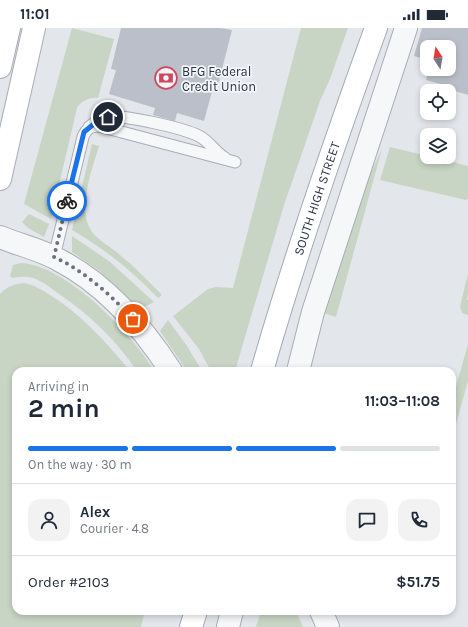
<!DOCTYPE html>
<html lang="en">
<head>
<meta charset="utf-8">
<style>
  :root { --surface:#fff; --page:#f2f2f3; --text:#1f2937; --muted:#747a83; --line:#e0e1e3; --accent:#1a73e8 }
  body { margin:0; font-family:Karla,sans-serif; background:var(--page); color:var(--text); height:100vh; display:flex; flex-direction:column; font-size:15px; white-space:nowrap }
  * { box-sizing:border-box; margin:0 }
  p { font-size:13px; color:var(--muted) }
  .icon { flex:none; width:22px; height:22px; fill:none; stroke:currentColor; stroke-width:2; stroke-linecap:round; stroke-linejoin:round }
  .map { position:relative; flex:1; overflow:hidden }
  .sheet { position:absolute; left:12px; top:339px; width:444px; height:248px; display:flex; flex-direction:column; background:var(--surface); border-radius:12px; box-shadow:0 2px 6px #0003 }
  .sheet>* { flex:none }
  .needle { width:26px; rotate:348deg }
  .tools { position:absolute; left:420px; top:12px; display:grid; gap:8px }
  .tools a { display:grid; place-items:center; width:36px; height:36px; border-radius:8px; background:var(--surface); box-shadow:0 2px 6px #0003; font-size:20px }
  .pin { position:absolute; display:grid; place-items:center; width:34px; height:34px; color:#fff; margin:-17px; border:2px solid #fff; border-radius:50%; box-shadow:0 1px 4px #0007 }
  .courier { position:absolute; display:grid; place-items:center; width:40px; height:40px; margin:-20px; border:3px solid #1a73e8; border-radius:50%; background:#fff; color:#222; box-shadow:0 1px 5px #0007 }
  .summary em { font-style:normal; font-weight:700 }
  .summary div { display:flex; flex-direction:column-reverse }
  .summary { display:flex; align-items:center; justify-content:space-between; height:68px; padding:0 16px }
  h1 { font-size:26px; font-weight:700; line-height:30px }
  .bar { display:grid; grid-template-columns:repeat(4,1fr); gap:6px 4px; align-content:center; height:48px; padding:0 16px }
  .bar i { height:5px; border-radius:3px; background:var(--line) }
  .bar .on { background:var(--accent) }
  .bar p { grid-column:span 4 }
  .line { display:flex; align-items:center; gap:10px; padding:0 16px; border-top:1px solid var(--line) }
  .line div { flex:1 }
  .round { display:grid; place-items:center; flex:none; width:42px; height:42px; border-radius:12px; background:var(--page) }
  .status { display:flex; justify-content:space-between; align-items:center; height:28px; padding:0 20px; background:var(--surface); direction:ltr }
  .status svg { height:11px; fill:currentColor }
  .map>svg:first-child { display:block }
</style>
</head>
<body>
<div class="status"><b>11:01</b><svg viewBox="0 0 49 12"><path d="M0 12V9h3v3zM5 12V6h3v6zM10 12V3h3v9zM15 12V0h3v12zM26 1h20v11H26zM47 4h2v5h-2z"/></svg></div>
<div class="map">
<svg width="468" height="599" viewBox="0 0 468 599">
  <rect width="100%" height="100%" fill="#e3e6eb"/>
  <path fill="#c8d5c4" d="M72 0 114 11 98 70C90 69 81 73 77 80L51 191 24 176Z
    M301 0H348L330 51 320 73 284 177 235 343H211L199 321 173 288 208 261 216 259 233 260Z
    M92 116 99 118C93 138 82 168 86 190 87 194 89 200 92 204 99 213 111 219 120 227 135 239 148 253 162 267L158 270C132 243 105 221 72 202Z
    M390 119 427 128V129H432L468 138V171L466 172 380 152Z
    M382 121 336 289 320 284 369 143 372 142Z
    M29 186 49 196 44 209 28 200 22 194Z
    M72 208 109 233 154 274 140 281 99 243 72 224Z
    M21 235C61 237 115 290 138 320 144 327 149 335 154 343H137C117 313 89 286 59 266 51 260 42 253 33 250 26 248 19 249 12 250L10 248 13 237Z
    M468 246V267L467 271 468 272V287L462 285 460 278Z
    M25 255C34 257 42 262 50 267 82 287 106 314 130 343H16V583H145L141 599H0V266C7 258 15 256 25 255Z
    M168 292 187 318 202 343H187L160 303Z
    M468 316V353L452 410V373Z
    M261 583H296L303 599H256Z"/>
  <path fill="#babfc9" d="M121 0H220L232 2 218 57 214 56 204 93 177 85 175 93 153 87 155 80 109 66 116 42 111 41Z
    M422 0H468V67L445 60 444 57 426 52 429 41H449V19H427V32L414 28Z"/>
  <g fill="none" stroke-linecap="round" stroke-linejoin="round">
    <g stroke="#a8adb6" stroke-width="13">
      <path id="lane" d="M89 99C95 94 101 90 108 89 126 87 183 100 199 108 209 113 215 124 225 130
        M54 229 83 109C86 101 90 98 99 98L235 134"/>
    </g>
    <g stroke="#a8adb6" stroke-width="24">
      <path id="street" d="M0 209C19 217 39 221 57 231 106 256 142 298 171 343
        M298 343 313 284 406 0
        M321 583 328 599
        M228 599 232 583"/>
    </g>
    <g stroke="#a8adb6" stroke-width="24">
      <path id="secondary" d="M0 39 9 0
        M0 151 34 0"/>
    </g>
    <g stroke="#a2aab7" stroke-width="24">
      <g id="primary">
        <path id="s1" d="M262 343C295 227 335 113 376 0"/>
        <path d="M191 599 196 583"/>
      </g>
    </g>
    <use href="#lane" stroke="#f6f7f9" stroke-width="11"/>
    <use href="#street" stroke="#f6f7f9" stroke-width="22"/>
    <use href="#secondary" stroke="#fff" stroke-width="22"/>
    <use href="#primary" stroke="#fff" stroke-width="22"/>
  </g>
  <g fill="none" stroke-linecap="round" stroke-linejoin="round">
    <path stroke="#6b727e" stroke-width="4" stroke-dasharray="0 7.2" d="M67 173 54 229C83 242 111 267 133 291"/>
    <path stroke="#1a73e8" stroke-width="5" d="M67 173 84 104 100 91 108 89"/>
  </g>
  <defs>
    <g id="bank-ring" transform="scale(1.15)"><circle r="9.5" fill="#f3f5f8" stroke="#d1475c" stroke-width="1.5"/><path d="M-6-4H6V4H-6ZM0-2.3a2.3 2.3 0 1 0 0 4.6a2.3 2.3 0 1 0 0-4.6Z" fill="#d1475c"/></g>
  </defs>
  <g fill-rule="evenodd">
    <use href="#bank-ring" x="166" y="50"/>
  </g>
  <g text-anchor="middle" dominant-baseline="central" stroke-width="3.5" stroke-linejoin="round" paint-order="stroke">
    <g font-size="13" fill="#2a3444" stroke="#f3f5f8" text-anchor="start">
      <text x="182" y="43">BFG Federal<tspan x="182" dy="15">Credit Union</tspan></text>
    </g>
    <g font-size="13" fill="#2a3444" stroke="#f3f5f8">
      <text stroke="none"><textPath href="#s1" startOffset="181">SOUTH HIGH STREET</textPath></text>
    </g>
  </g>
</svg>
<div class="tools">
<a><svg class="needle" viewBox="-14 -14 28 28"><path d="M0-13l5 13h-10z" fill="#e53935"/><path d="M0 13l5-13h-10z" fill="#747a83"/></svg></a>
<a><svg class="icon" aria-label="locate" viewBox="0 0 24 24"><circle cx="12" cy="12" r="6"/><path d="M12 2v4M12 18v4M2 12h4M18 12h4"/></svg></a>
<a><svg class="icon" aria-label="layers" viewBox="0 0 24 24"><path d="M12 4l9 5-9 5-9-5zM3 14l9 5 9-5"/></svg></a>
</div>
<div class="pin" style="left:133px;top:291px;background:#ea580c"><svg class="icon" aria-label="bag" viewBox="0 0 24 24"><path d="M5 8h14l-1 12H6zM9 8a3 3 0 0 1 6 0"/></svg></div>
<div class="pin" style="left:108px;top:89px;background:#1f2937"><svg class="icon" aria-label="home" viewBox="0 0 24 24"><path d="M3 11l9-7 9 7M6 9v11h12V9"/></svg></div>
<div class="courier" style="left:67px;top:173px"><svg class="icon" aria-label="bike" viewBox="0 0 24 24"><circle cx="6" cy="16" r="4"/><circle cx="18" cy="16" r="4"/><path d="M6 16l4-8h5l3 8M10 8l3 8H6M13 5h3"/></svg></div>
<section class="sheet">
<div class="summary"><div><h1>2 min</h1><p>Arriving in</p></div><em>11:03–11:08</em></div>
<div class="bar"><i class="on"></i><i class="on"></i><i class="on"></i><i></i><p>On the way · 30 m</p></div>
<div class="line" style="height:72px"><a class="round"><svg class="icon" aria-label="person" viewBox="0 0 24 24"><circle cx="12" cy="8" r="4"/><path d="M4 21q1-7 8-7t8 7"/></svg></a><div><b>Alex</b><p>Courier · 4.8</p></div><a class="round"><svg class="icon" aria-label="chat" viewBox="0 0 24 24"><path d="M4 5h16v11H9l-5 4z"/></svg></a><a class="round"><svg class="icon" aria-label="phone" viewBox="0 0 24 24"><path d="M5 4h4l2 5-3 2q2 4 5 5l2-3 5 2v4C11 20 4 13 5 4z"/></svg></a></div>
<div class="line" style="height:52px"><div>Order #2103</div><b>$51.75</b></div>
</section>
</div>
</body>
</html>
